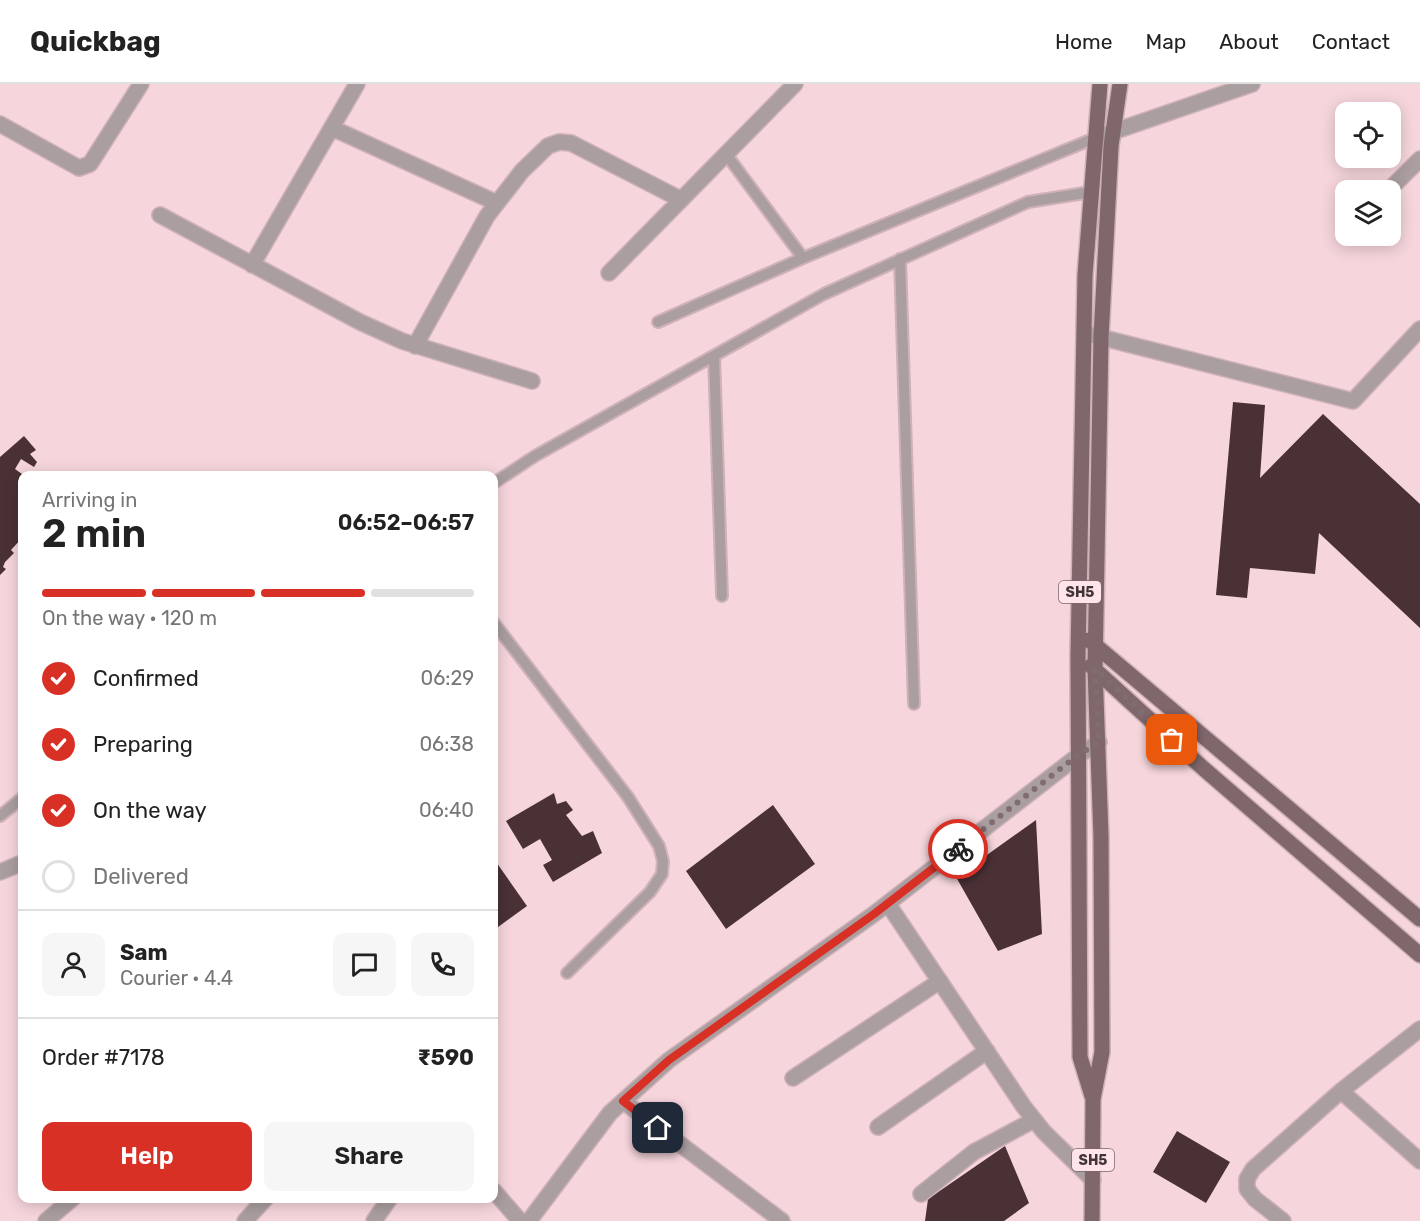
<!DOCTYPE html>
<html lang="en">
<head>
<meta charset="utf-8">
<style>
  :root { --surface:#fff; --page:#f6f6f6; --text:#222; --muted:#767676; --line:#e0e0e0; --accent:#d93025 }
  body { margin:0; font-family:Rubik,sans-serif; background:var(--page); color:var(--text); height:100vh; display:flex; flex-direction:column; font-size:22px; white-space:nowrap }
  * { box-sizing:border-box; margin:0 }
  p { font-size:20px; color:var(--muted) }
  .icon { flex:none; width:33px; height:33px; fill:none; stroke:currentColor; stroke-width:2; stroke-linecap:round; stroke-linejoin:round }
  .map { position:relative; flex:1; overflow:hidden }
  .details { position:absolute; left:18px; top:387px; width:480px; height:732px; display:flex; flex-direction:column; background:var(--surface); border-radius:12px; box-shadow:0 3px 15px #0003 }
  .details>* { flex:none }
  .fabs { position:absolute; left:1335px; top:18px; display:grid; gap:12px }
  .fabs a { display:grid; place-items:center; width:66px; height:66px; border-radius:12px; background:var(--surface); box-shadow:0 3px 15px #0003; font-size:30px }
  .pin { position:absolute; display:grid; place-items:center; width:51px; height:51px; color:#fff; margin:-26px; border-radius:12px; box-shadow:0 3px 9px #0006 }
  .courier { position:absolute; display:grid; place-items:center; width:60px; height:60px; margin:-30px; border:4px solid #d93025; border-radius:50%; background:#fff; color:#222; box-shadow:0 2px 8px #0007 }
  .summary em { font-style:normal; font-weight:600 }
  .summary div { display:flex; flex-direction:column-reverse }
  .summary { display:flex; align-items:center; justify-content:space-between; height:102px; padding:0 24px }
  h1 { font-size:39px; font-weight:600; line-height:45px }
  .bar { display:grid; grid-template-columns:repeat(4,1fr); gap:9px 6px; align-content:center; height:72px; padding:0 24px }
  .bar i { height:8px; border-radius:4px; background:var(--line) }
  .bar .current { background:var(--accent) }
  .bar p { grid-column:span 4 }
  .line { display:flex; align-items:center; gap:15px; padding:0 24px; border-top:2px solid var(--line) }
  .line div { flex:1 }
  .round { display:grid; place-items:center; flex:none; width:63px; height:63px; border-radius:12px; background:var(--page) }
  ol { padding:0 24px; list-style:none }
  li { display:flex; align-items:center; gap:18px; height:66px }
  li p { margin-inline-start:auto }
  li .icon { padding:6px; border-radius:50%; background:var(--accent); color:#fff; stroke-width:4 }
  li:last-child { color:var(--muted) }
  li i { width:33px; height:33px; border:3px solid var(--line); border-radius:50% }
  .action { display:flex; gap:12px; margin-top:auto; padding:12px 24px }
  .action a { flex:1; height:69px; border-radius:12px; background:var(--accent); color:#fff; font-size:24px; font-weight:600; line-height:69px; text-align:center }
  .action a+a { background:var(--page); color:var(--text) }
  header { display:flex; align-items:center; gap:36px; box-sizing:border-box; height:84px; padding:0 30px; background:var(--surface); border-bottom:2px solid var(--line) }
  header strong { font-size:28px }
  nav { display:flex; gap:33px; margin-inline-start:auto; font-size:21px }
  .map>svg:first-child { display:block }
</style>
</head>
<body>
<header>
<strong>Quickbag</strong>
<nav><a>Home</a><a>Map</a><a>About</a><a>Contact</a></nav>
</header>
<div class="map">
<svg width="1420" height="1137" viewBox="0 0 1420 1137">
  <rect width="100%" height="100%" fill="#f6d6dc"/>
  <path fill="#4a3136" d="M1233 318 1265 321 1260 394 1323 330 1420 420V544L1319 449 1315 490 1250 484 1247 514 1216 511Z
    M24 352 36 366 30 370 37 378 34 383 21 375 15 385 22 390V454L11 466 14 469 5 478 3 483 6 485 0 491V373Z
    M554 709 557 720 566 717 573 726 566 731 582 752 593 747 602 769 553 798 543 781 552 776 540 755 523 765 506 737Z
    M773 721 815 780 726 845 686 787Z
    M1036 736 1042 850 998 867 956 793Z
    M494 775 527 822 494 846Z
    M1177 1047 1230 1078 1206 1119 1153 1088Z
    M1005 1062 1029 1119 1004 1137H925L928 1115Z"/>
  <g fill="none" stroke-linecap="round" stroke-linejoin="round">
    <g stroke="#ceb2b7" stroke-width="14">
      <path id="lane" d="M726 70 803 174
        M900 175 914 620
        M658 238 803 174 1095 54
        M714 272 722 512
        M494 399 535 372 824 210 1028 118 1091 108
        M494 539 628 713 659 762 663 777 662 790 650 808 567 889
        M0 732 22 714"/>
    </g>
    <g stroke="#ceb2b7" stroke-width="18">
      <path id="street" d="M0 40 79 84 90 80 141 0
        M332 44 497 119
        M1095 54 1252 0
        M1389 106 1420 75
        M160 131 360 238 402 257 532 297
        M1345 152 1346 151
        M252 181 357 0
        M609 189 795 0
        M1084 249 1353 317 1420 245
        M415 262 487 132 522 87 548 62 559 58 571 59 680 115
        M0 788 22 779
        M888 820 1024 1023 1044 1048 1093 1096
        M793 994 940 897
        M1341 1007 1420 1077
        M623 1017 782 1137
        M878 1043 987 967
        M494 1107 520 1137
        M921 1110 974 1068 1034 1036
        M46 1137 73 1114
        M245 1137 266 1114
        M374 1137 390 1114
        M529 1137 610 1029 669 976 874 830 1079 671 1099 658
        M1283 1137 1255 1115 1247 1105V1095L1253 1085 1341 1007 1420 945"/>
    </g>
    <g stroke="#ceb2b7" stroke-width="18">
      <path id="primary" d="M1089 556 1420 835
        M1091 582 1204 685 1420 871
        M1092 1012 1080 973 1078 572 1085 191 1100 0
        M1092 1137 1093 1015 1102 968 1101 752 1095 585 1101 254 1111 62 1120 0"/>
    </g>
    <use href="#lane" stroke="#ab9ea0" stroke-width="10"/>
    <use href="#street" stroke="#ab9ea0" stroke-width="15"/>
    <use href="#primary" stroke="#7f676c" stroke-width="15"/>
  </g>
  <g fill="none" stroke-linecap="round" stroke-linejoin="round">
    <path stroke="#806d70" stroke-width="6" stroke-dasharray="0 10.8" d="M958 765 1078 671 1099 658 1095 585 1172 656"/>
    <path stroke="#d93025" stroke-width="8" d="M658 1044 623 1017 669 976 874 830 958 765"/>
  </g>
  <g text-anchor="middle" dominant-baseline="central" stroke-width="6" stroke-linejoin="round" paint-order="stroke">
    <g fill="#ffe5ea" stroke="#79696c" stroke-width="1.5">
      <rect x="1059" y="497" width="42" height="22" rx="4.5"/>
      <rect x="1072" y="1065" width="42" height="22" rx="4.5"/>
    </g>
    <g font-size="14" font-weight="bold" fill="#403436">
      <text x="1080" y="508">SH5</text>
      <text x="1093" y="1076">SH5</text>
    </g>
  </g>
</svg>
<div class="fabs">
<a><svg class="icon" aria-label="locate" viewBox="0 0 24 24"><circle cx="12" cy="12" r="6"/><path d="M12 2v4M12 18v4M2 12h4M18 12h4"/></svg></a>
<a><svg class="icon" aria-label="layers" viewBox="0 0 24 24"><path d="M12 4l9 5-9 5-9-5zM3 14l9 5 9-5"/></svg></a>
</div>
<div class="pin" style="left:1172px;top:656px;background:#ea580c"><svg class="icon" aria-label="bag" viewBox="0 0 24 24"><path d="M5 8h14l-1 12H6zM9 8a3 3 0 0 1 6 0"/></svg></div>
<div class="pin" style="left:658px;top:1044px;background:#1f2937"><svg class="icon" aria-label="home" viewBox="0 0 24 24"><path d="M3 11l9-7 9 7M6 9v11h12V9"/></svg></div>
<div class="courier" style="left:958px;top:765px"><svg class="icon" aria-label="bike" viewBox="0 0 24 24"><circle cx="6" cy="16" r="4"/><circle cx="18" cy="16" r="4"/><path d="M6 16l4-8h5l3 8M10 8l3 8H6M13 5h3"/></svg></div>
<section class="details">
<div class="summary"><div><h1>2 min</h1><p>Arriving in</p></div><em>06:52–06:57</em></div>
<div class="bar"><i class="current"></i><i class="current"></i><i class="current"></i><i></i><p>On the way · 120 m</p></div>
<ol>
<li><svg class="icon" aria-label="check" viewBox="0 0 24 24"><path d="M5 12l5 5 9-10"/></svg>Confirmed<p>06:29</p></li>
<li><svg class="icon" aria-label="check" viewBox="0 0 24 24"><path d="M5 12l5 5 9-10"/></svg>Preparing<p>06:38</p></li>
<li><svg class="icon" aria-label="check" viewBox="0 0 24 24"><path d="M5 12l5 5 9-10"/></svg>On the way<p>06:40</p></li>
<li><i></i>Delivered</li>
</ol>
<div class="line" style="height:108px"><a class="round"><svg class="icon" aria-label="person" viewBox="0 0 24 24"><circle cx="12" cy="8" r="4"/><path d="M4 21q1-7 8-7t8 7"/></svg></a><div><b>Sam</b><p>Courier · 4.4</p></div><a class="round"><svg class="icon" aria-label="chat" viewBox="0 0 24 24"><path d="M4 5h16v11H9l-5 4z"/></svg></a><a class="round"><svg class="icon" aria-label="phone" viewBox="0 0 24 24"><path d="M5 4h4l2 5-3 2q2 4 5 5l2-3 5 2v4C11 20 4 13 5 4z"/></svg></a></div>
<div class="line" style="height:78px"><div>Order #7178</div><b>₹590</b></div>
<div class="action"><a>Help</a><a>Share</a></div>
</section>
</div>
</body>
</html>
